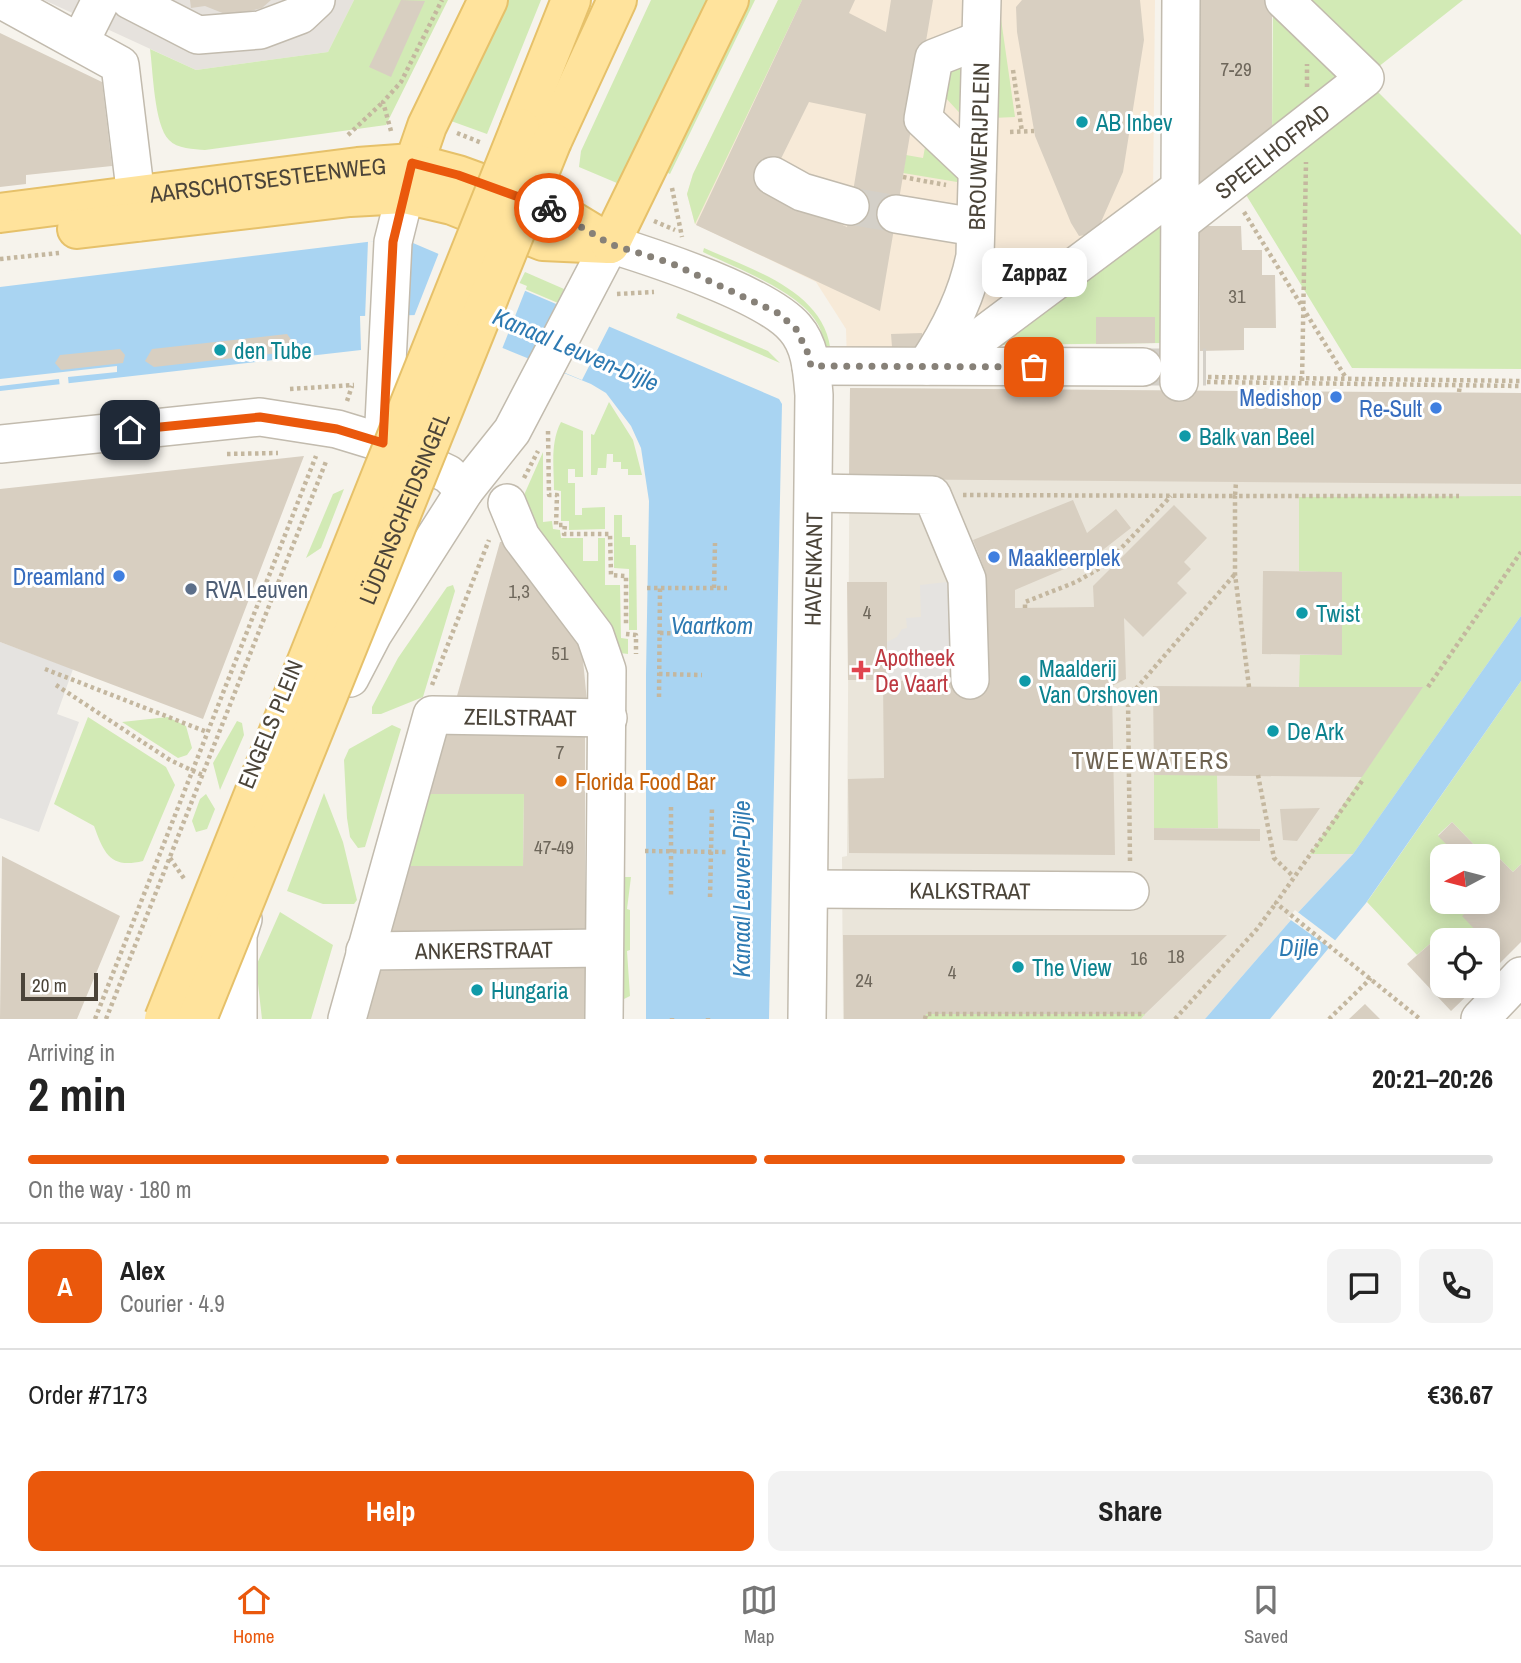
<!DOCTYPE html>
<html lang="en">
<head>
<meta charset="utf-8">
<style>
  :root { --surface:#fff; --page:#f2f2f2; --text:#222; --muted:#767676; --line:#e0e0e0; --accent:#ea580c }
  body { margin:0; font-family:"Archivo Narrow",sans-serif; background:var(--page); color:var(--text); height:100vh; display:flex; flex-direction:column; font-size:26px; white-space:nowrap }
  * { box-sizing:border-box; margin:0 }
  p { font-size:23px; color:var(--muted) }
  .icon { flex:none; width:38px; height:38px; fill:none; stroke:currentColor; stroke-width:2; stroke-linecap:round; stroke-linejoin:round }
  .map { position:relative; height:1019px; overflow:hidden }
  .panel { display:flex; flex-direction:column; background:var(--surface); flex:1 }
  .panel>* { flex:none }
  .needle { width:46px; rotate:263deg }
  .controls { position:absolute; left:1430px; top:844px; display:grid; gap:14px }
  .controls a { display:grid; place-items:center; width:70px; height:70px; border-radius:14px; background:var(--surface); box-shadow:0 4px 18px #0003; font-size:35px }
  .scale { position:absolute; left:21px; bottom:18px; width:77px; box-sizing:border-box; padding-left:7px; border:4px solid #4b4439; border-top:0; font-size:19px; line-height:24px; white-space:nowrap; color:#4b4439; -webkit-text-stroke:5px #fff; paint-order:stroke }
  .pin { position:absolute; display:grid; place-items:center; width:60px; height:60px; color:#fff; margin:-30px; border-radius:14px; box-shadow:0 4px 10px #0006 }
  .courier { position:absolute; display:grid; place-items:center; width:70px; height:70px; margin:-35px; border:5px solid #ea580c; border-radius:50%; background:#fff; color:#222; box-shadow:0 2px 9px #0007 }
  .bubble { position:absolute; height:49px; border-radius:14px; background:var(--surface); box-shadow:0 4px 18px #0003; font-size:23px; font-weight:700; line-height:49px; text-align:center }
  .headline em { font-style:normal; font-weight:700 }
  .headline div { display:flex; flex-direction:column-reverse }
  .headline { display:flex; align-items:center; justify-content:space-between; height:119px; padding:0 28px }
  h1 { font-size:46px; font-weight:700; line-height:52px }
  .bar { display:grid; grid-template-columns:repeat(4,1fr); gap:10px 7px; align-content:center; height:84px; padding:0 28px }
  .bar i { height:9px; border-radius:5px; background:var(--line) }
  .bar .on { background:var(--accent) }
  .bar p { grid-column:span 4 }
  .line { display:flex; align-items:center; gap:18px; padding:0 28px; border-top:2px solid var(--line) }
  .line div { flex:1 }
  .round { display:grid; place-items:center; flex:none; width:74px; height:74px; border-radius:14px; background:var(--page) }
  .action { display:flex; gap:14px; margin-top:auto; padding:14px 28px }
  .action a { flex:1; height:80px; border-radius:14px; background:var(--accent); color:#fff; font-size:28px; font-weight:700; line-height:80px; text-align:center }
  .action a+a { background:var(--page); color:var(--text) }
  .tabs { display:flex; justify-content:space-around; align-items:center; height:98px; border-top:2px solid var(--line); background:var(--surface); font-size:19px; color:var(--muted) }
  .tabs a { display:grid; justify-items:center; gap:4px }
  .tabs .on { color:var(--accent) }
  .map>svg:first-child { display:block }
</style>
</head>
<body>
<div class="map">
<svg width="1521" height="1019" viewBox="0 0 1521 1019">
  <rect width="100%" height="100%" fill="#f6f3ec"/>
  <path fill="#eae5da" d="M850 388 1521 393V616L1353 854 1291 920 1205 1019H843L842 857 847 856Z"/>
  <path fill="#f7ead8" d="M778 0H1155L1153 196 969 334 910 362H847L846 329 816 282 695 224 687 194 693 174Z"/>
  <path fill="#e6e2dd" d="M44 0H354L328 52 196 70Z"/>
  <path fill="#d2eab5" d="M354 0H448L386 125 205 150C194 149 177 149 169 140 154 125 153 70 150 49L196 70 328 52Z
    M503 0H541L487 134 451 121Z
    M651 0H714L624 186 579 167 581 151Z
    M747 0H755L670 174 664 171Z
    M778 0H802L695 224 687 194 693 174Z
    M1293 0H1463L1368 75Z
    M1273 2 1348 79 1272 137Z
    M1000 12 1015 117 992 118Z
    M969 55 968 122 944 96 939 66Z
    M1369 83 1521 235V369L1352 368 1240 185Z
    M926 142 959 166 957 182 903 173 906 155 923 158Z
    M1152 224H1164V343L987 345Z
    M704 248C753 270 828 292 831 355L823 356C823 349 823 341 822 334 812 295 735 268 703 252Z
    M525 272 564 289 558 303 518 286Z
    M678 313 768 351 780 363 676 318Z
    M609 402 633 440 642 475H628V469H621V462H613V454H607L606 468H598L597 475H591V434L594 435Z
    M561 422 583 431V477H575V469H568V483H575V515H582V508L605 507V529L569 530V521H561V491L554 490C554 467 550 443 561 422Z
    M543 452V522L552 521 553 529 560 530 561 538H583V561H598V538H605V585H620L621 638 628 639V654L620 653 524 511V495Z
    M344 489 321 548 306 558 333 494Z
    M1521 496V616L1353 854H1310L1422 687H1299L1300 655H1342V573L1299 571V497Z
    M614 515H622V537H630V545H636L637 630H629V569L614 568Z
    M453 585 455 591 423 697 381 714H372V707L398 658 447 587Z
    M1521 681V864L1513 872 1498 857 1492 863 1452 822 1438 835 1458 856H1442V901H1478L1480 935 1475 940H1458L1447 929 1417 955 1367 902Z
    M88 717 166 767 175 785 143 861C110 869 104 853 94 826L54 804Z
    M168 717 186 726 192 748 187 755 178 758 122 722Z
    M237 721 242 723 244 735 220 790 213 763Z
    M392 725 401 729 365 847 358 848 350 837 347 818 344 760 349 749Z
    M1154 775H1217L1218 828H1154Z
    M324 793 343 842 357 900 354 904H323L287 891Z
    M206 794 215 809 207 829 196 832 192 821 200 799Z
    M415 794H524L523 866H396Z
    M618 877H631L627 909 630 910V950L627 951 630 996 622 1000Z
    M280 912 333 945 311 1019H262L256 966Z
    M926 1014H1145L1141 1019H925Z"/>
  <path fill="#e5e3e0" d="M947 582 954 676 887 680V642L897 637 902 629 907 628 906 618 921 617 920 585Z
    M0 642 73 669 57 714 79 722 39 832 0 818Z"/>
  <path fill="#a9d4f2" d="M375 241 413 243 779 399 782 404 769 1019H646V675L649 501 641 448 631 426 606 393 591 384 421 315 360 316 361 350 0 391V287Z
    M1521 616V681L1366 903 1270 1019H1205L1291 920 1353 854Z"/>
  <path fill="#f6f3ec" d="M368 241 409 243 405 319H365Z
    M440 250 527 286 502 349 421 318 413 319Z
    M563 306 610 325 582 380 534 360Z
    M117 366V372L68 377 69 387 60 388 59 379 0 386V379Z
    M1295 910 1336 941 1330 948 1288 918Z"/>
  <path fill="#d8cfc1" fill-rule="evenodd" d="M190 0H271L262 8 230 16 205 6 191 8Z
    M401 0 425 1 391 77 369 67Z
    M802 0H855L849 13 886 32 891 0H933L880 311 696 225ZM809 102 866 114 847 227 766 189Z
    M1022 0H1140L1144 40 1123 172 1101 222 1092 234 1079 236 1071 223 1035 136 1017 32 1016 7Z
    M1199 0H1272V137L1199 194Z
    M0 33 102 82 112 166 26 175V184L0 187Z
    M1199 226H1241L1242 250H1262V275H1275L1276 328H1244V350L1200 351Z
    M1096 317H1155V343L1096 344Z
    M922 333V346L892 347 891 334Z
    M287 334 293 342 288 352 154 367 145 361 152 349Z
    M120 349 125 355 123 363 61 370 55 363 60 355Z
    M850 388 1521 393V484L849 479Z
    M304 456 203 719 0 642V489Z
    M1073 500 1087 533 1116 509 1131 528 1095 556 1015 590V608L1094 607 1093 586 1174 505 1207 538 1184 562 1191 569 1177 583 1187 593 1143 637 1124 618 1126 679 1112 686 1115 855 849 853 848 779 884 778 883 681 979 680 978 609 986 573 973 540Z
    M500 542H516L580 628 587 702 455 703Z
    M1263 571 1342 572V655L1262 654Z
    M847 582H887V680H848Z
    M1153 686 1299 687H1423L1362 777 1154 775Z
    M431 731H585V935H375L396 866H523L524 794H415Z
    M1320 808 1297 841 1283 840 1280 809Z
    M1452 822 1485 856H1458L1438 836Z
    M1154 828 1260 829V841L1154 840Z
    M2 856 120 916 77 1019H0Z
    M1498 857 1513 872 1521 864V942L1488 975V940H1475L1480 935 1462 916 1478 901H1488L1491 890 1488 886V859L1492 863Z
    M1447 929 1458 940H1442V985H1478L1451 1011 1407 964Z
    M843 935H1227L1145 1014H926L925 1019H844Z
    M372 962H589V1019H356Z
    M1365 1004 1380 1019H1349Z"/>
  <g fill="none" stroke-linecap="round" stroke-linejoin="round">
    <path stroke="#d4d0c8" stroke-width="37" stroke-dasharray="37 18" stroke-linecap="butt" d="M850 206 896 214
      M1148 367H1206"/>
    <g stroke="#c2bbae" stroke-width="40">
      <g id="minor">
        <path d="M2 0 120 65 139 222"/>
        <path d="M130 0 198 35 260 30 300 15 316 0"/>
        <path d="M80 42 101 0"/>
        <path d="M977 170 923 119 934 58 980 40"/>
        <path d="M773 176 802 192 850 206"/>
        <path d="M896 214 975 227"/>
        <path id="s1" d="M1180 223 1365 78 1284 0"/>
        <path d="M931 364 971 344 1180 188"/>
        <path d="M811 366 1143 367"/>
        <path id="s2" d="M926 366C949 332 967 297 975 256L982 0"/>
        <path d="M1179 382 1181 0"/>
        <path d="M383 443 393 242 405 194"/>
        <path d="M0 444 260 417 337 429 383 443 448 474 465 490"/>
        <path d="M814 493 932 495 967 579 970 680"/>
        <path d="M507 503 521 537 595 635 607 670 604 1019"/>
        <path d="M350 678 373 634 465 490 512 431 610 244C655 258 766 294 795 328 811 346 812 372 814 395L807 1019"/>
        <path id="s3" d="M809 889 1130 891"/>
        <path id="s4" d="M365 951 604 948"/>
        <path d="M238 1019V935L243 919"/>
        <path id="s5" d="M347 1019 432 715 608 718"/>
        <path d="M1480 1019 1521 976"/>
      </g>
    </g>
    <g stroke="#e6c16a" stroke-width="42">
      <g id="major">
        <path d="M520 128 571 0"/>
        <path d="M552 141 617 0"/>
        <path d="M406 187 427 126 488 0"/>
        <path id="s6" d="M0 213 358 167 413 163 458 175 554 210 610 244"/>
        <path d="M77 229 350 197 405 194 452 205 543 241 608 244"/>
        <path d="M610 244 729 0"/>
      </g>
    </g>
    <path stroke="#c4b79f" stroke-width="4.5" stroke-dasharray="3.5 3.5" stroke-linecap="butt" d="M1013 70 1022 132
      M1307 87V64
      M391 131 383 102 401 82 442 0
      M1010 132 1034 131
      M457 133 482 143
      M348 135 382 103
      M903 177 929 182
      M930 182 946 185
      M672 188 682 237
      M1244 212 1346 378
      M654 221 675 230
      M0 259 59 253
      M617 294 654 292
      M1208 377 1521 381
      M1302 381 1306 162
      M1207 382 1521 386
      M290 389 354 385
      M1459 392 1460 385
      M347 401 352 386
      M548 431 549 495H557L556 525H565L564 534H610L611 575 626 576V625
      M227 454 278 453
      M524 478 538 451
      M963 495 1235 496 1236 482
      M647 588H727
      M714 588 715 543
      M1025 608V602L1076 582 1105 565 1171 496
      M660 633 705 634
      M626 634 636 635V654
      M45 669 207 732
      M659 674 702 675
      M56 685 170 760 202 775
      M432 685 489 540
      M1249 687 1235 574V496H1459
      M1428 687 1521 552
      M659 697 660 588
      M1258 775 1274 858 1294 877
      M1362 781 1276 903 1420 1019
      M671 807V896
      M645 851 729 852
      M170 858 185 880
      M1130 861 1128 698 1235 574
      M710 897 712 807
      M672 1018V1019
      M708 1018V1019
      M95 1019 316 456
      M106 1019 327 459
      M925 1019 926 1014H1145
      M1175 1019 1257 929 1276 903
      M1329 1019 1371 978"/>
    <use href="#minor" stroke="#fff" stroke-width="37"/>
    <use href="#major" stroke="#ffe39c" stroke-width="38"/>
    <g stroke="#e6c16a" stroke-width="42" stroke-linecap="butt">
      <g id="major-bridge">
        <path d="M164 1019 520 128"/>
        <path id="s7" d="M197 1019 552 141"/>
      </g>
    </g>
    <use href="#major-bridge" stroke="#ffe39c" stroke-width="38"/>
  </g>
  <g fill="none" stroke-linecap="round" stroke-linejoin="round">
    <path stroke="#878178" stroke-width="7" stroke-dasharray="0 12.6" d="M549 208 610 244 671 263 778 313 796 329 807 351 811 366 1034 367"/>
    <path stroke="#ea580c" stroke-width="9" d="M130 430 260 417 337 429 383 443 393 242 412 163 458 175 549 208"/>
  </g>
  <g fill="#0f9aa8" stroke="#fff" stroke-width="2.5">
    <circle cx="1082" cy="122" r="7"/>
    <circle cx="220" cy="350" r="7"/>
    <circle cx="1185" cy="436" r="7"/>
    <circle cx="1302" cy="613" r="7"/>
    <circle cx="1025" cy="681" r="7"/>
    <circle cx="1273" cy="731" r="7"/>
    <circle cx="1018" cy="967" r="7"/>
    <circle cx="477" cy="990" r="7"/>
  </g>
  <g fill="#3f7fe0" stroke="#fff" stroke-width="2.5">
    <circle cx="1336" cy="397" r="7"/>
    <circle cx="1436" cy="408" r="7"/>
    <circle cx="994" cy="557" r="7"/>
    <circle cx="119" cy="576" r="7"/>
  </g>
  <circle fill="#5c6f8a" stroke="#fff" stroke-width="2.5" cx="191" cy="589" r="7"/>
  <path fill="#e0444e" stroke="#fff" stroke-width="2.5" d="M857.5 659.5h7v7h7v7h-7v7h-7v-7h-7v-7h7z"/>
  <circle fill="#e8710a" stroke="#fff" stroke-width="2.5" cx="561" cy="781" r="7"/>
  <g text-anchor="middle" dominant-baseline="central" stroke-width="6" stroke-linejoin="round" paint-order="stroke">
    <g font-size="19" fill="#6e675b">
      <text x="1236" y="69">7-29</text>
      <text x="1237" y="296">31</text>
      <text x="519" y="591">1,3</text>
      <text x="867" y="612">4</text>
      <text x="560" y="653">51</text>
      <text x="560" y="752">7</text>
      <text x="554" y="847">47-49</text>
      <text x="1176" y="956">18</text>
      <text x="1139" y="958">16</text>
      <text x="952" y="972">4</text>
      <text x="864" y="980">24</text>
    </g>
    <g font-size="23" fill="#0d838f" stroke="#fff" text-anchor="start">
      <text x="1096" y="122">AB Inbev</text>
      <text x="234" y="350">den Tube</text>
      <text x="1199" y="436">Balk van Beel</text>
      <text x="1316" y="613">Twist</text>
      <text x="1039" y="668">Maalderij<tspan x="1039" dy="26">Van Orshoven</tspan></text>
      <text x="1287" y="731">De Ark</text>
      <text x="1032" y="967">The View</text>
      <text x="491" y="990">Hungaria</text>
    </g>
    <g font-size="23" fill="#4b4439" stroke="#fff">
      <text stroke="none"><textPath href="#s2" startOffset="231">BROUWERIJPLEIN</textPath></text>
      <text stroke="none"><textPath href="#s1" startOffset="117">SPEELHOFPAD</textPath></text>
      <text stroke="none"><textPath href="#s6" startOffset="270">AARSCHOTSESTEENWEG</textPath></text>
      <text stroke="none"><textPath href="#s7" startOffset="551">LÜDENSCHEIDSINGEL</textPath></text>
      <text transform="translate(813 569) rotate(-89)">HAVENKANT</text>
      <text stroke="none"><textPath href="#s5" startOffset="404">ZEILSTRAAT</textPath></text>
      <text transform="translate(270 724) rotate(-68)">ENGELS PLEIN</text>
      <text stroke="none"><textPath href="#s3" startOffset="161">KALKSTRAAT</textPath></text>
      <text stroke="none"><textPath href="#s4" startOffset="119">ANKERSTRAAT</textPath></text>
    </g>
    <g font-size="23" fill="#366cbe" stroke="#fff" text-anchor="end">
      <text x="1322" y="397">Medishop</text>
      <text x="1422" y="408">Re-Sult</text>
      <text x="1008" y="557" text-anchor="start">Maakleerplek</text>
      <text x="105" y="576">Dreamland</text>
    </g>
    <g font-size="23" fill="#4e5e75" stroke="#fff" text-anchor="start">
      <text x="205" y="589">RVA Leuven</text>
    </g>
    <g font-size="23" fill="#be3a42" stroke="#fff" text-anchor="start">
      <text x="875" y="657">Apotheek<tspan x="875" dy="26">De Vaart</tspan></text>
    </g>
    <g font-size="23" fill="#c56008" stroke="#fff" text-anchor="start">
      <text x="575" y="781">Florida Food Bar</text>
    </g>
    <g font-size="24" font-style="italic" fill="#2e7ab2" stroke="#fff">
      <text transform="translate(576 349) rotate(23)">Kanaal Leuven-Dijle</text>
      <text x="712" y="625">Vaartkom</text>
      <text transform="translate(741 889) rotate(-90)">Kanaal Leuven-Dijle</text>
      <text x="1299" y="947">Dijle</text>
    </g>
    <g font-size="24" letter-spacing="2" fill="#6e6250" stroke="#fff">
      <text x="1151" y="760">TWEEWATERS</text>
    </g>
  </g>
</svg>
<div class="controls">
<a><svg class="needle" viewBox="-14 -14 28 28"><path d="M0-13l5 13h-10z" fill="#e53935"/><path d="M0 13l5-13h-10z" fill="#767676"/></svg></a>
<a><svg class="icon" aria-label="locate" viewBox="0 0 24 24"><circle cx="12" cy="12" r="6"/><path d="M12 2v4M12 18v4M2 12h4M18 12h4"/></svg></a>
</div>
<div class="scale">20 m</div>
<div class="pin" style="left:1034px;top:367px;background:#ea580c"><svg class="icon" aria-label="bag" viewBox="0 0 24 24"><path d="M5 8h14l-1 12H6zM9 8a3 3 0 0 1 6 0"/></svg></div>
<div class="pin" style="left:130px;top:430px;background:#1f2937"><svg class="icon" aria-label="home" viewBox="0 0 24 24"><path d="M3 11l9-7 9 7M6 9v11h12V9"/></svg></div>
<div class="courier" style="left:549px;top:208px"><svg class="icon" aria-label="bike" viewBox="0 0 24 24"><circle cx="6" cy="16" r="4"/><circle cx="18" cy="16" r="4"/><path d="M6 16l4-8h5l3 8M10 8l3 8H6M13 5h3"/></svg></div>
<div class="bubble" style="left:982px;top:248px;width:105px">Zappaz</div>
</div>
<section class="panel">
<div class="headline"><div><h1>2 min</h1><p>Arriving in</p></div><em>20:21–20:26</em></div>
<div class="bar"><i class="on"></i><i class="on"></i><i class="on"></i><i></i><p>On the way · 180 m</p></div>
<div class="line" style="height:126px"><b class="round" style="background:var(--accent);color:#fff">A</b><div><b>Alex</b><p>Courier · 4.9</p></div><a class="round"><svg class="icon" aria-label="chat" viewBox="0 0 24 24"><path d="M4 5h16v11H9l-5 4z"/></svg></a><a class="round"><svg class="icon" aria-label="phone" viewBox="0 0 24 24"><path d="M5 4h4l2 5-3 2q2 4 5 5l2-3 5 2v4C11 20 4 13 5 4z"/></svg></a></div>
<div class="line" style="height:91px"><div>Order #7173</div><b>€36.67</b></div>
<div class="action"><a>Help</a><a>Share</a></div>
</section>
<nav class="tabs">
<a class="on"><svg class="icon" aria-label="home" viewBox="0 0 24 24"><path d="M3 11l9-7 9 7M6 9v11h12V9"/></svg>Home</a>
<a><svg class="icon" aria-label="map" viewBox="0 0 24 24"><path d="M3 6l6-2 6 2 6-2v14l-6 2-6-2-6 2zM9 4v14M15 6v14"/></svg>Map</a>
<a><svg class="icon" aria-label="saved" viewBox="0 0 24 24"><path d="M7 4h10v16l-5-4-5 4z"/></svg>Saved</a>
</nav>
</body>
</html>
